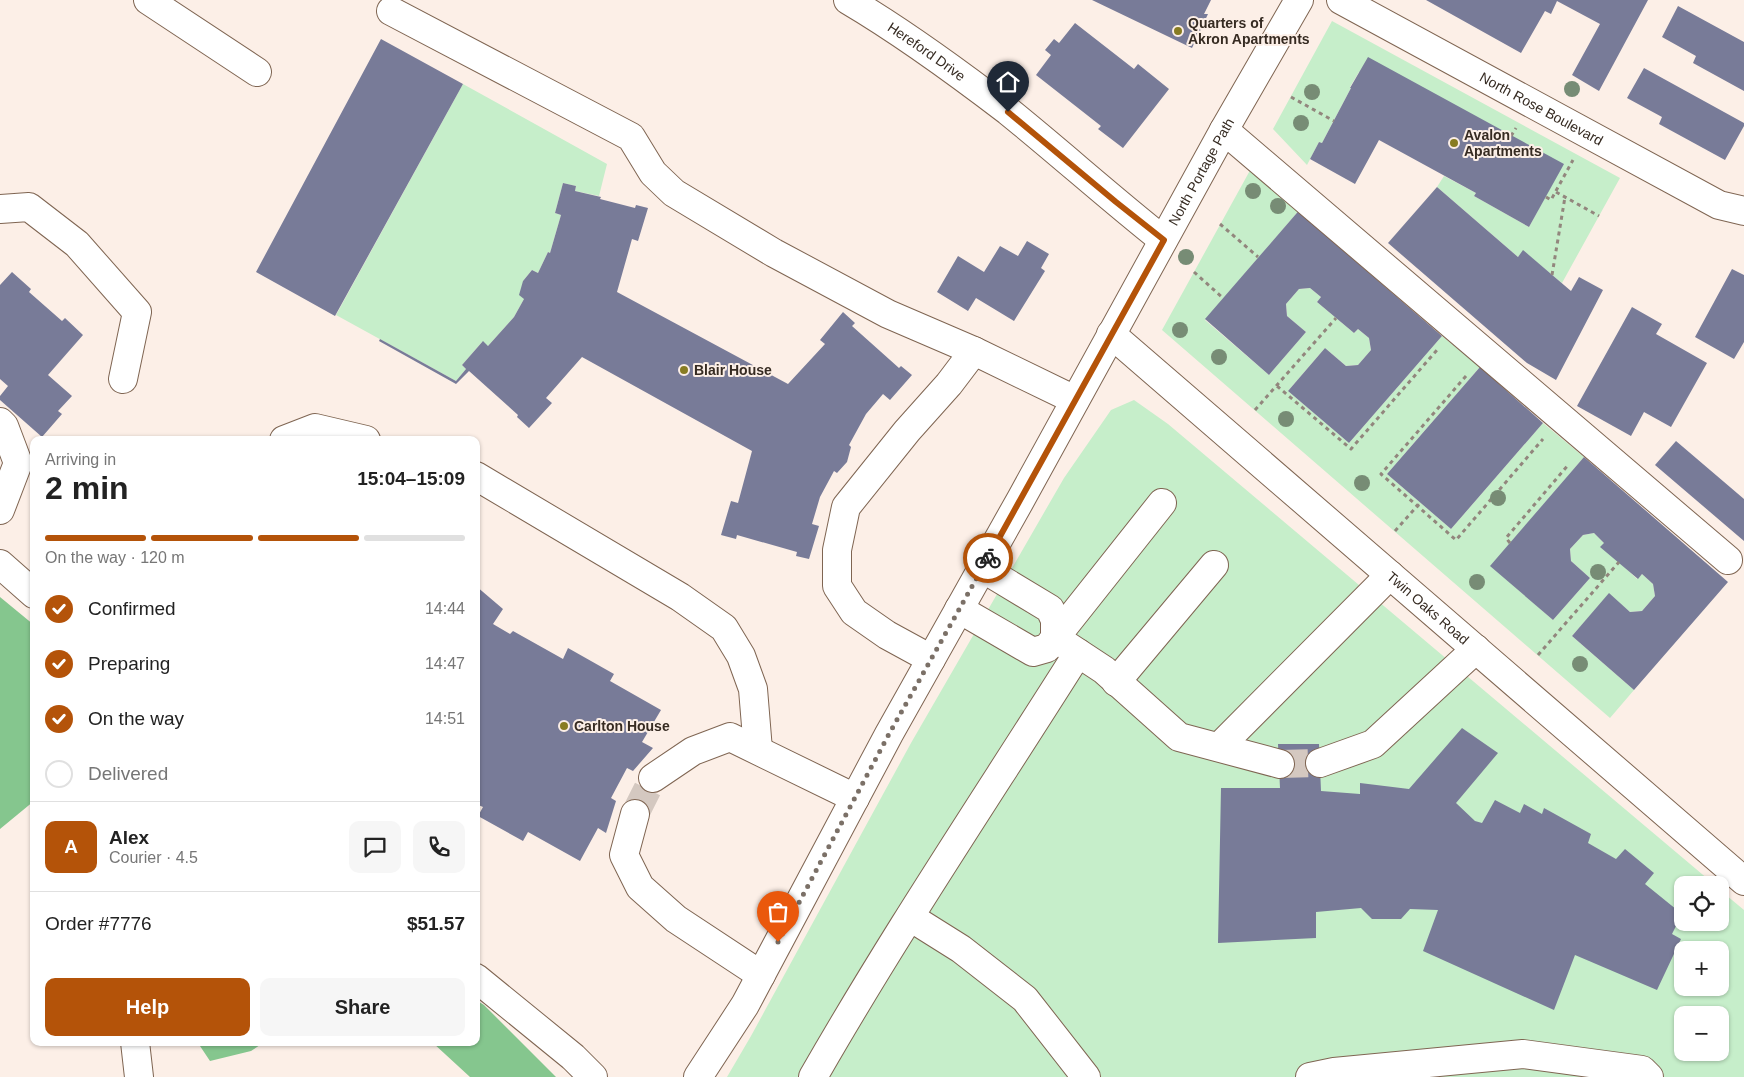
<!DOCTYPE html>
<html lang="en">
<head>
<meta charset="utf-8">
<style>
  :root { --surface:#fff; --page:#f6f6f6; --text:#222; --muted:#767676; --line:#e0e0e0; --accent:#b45309 }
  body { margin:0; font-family:Helvetica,sans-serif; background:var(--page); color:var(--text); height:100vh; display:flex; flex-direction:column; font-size:19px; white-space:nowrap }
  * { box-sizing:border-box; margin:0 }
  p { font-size:16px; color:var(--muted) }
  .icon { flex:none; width:28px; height:28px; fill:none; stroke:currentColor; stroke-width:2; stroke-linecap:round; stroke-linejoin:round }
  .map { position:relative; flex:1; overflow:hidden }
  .sheet { position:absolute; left:30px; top:436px; width:450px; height:610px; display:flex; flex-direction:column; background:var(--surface); border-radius:10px; box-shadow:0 1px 4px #0004 }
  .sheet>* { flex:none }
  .tools { position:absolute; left:1674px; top:876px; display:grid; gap:10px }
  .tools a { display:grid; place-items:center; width:55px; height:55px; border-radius:10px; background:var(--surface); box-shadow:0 1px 4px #0004; font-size:25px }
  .pin { position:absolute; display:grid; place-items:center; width:42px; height:42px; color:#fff; margin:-51px -21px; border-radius:50% 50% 50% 0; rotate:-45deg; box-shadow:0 0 5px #0007 }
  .pin .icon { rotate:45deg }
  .courier { position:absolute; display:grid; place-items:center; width:50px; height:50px; margin:-25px; border:4px solid #b45309; border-radius:50%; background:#fff; color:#222; box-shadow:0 1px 6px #0007 }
  .overview em { font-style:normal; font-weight:600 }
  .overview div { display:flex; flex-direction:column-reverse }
  .overview { display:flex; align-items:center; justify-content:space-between; height:85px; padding:0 15px }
  h1 { font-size:32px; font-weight:600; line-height:38px }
  .bar { display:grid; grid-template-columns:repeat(4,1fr); gap:8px 5px; align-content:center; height:60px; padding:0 15px }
  .bar i { height:6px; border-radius:4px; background:var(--line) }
  .bar .selected { background:var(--accent) }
  .bar p { grid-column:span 4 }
  .line { display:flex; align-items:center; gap:12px; padding:0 15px; border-top:1px solid var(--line) }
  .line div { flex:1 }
  .round { display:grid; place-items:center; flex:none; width:52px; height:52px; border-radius:10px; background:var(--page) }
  ol { padding:0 15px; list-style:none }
  li { display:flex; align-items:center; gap:15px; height:55px }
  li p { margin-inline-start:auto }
  li .icon { padding:5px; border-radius:50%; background:var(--accent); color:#fff; stroke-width:4 }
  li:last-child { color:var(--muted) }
  li i { width:28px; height:28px; border:2px solid var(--line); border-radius:50% }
  .button { display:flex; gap:10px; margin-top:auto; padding:10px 15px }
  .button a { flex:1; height:58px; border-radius:10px; background:var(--accent); color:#fff; font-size:20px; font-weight:600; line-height:58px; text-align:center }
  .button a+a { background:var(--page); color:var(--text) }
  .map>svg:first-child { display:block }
</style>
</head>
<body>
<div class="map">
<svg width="1744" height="1077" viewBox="0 0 1744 1077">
  <rect width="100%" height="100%" fill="#fcefe7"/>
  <path fill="#c6eeca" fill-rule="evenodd" d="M1332 21 1620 178 1562 283 1523 251 1518 257 1437 187 1444 176 1476 193 1474 196 1529 227 1563 164 1359 72 1350 87 1351 88 1322 143 1319 142 1307 165 1273 129Z
    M463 84 607 164 599 196 575 191 576 186 563 183 555 213 561 215 550 253 548 252 538 273 532 270 523 281 524 299 514 317 488 346 482 342 462 365 466 369 456 381 336 315Z
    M1253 165 1302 207 1205 320 1269 375 1306 332 1287 316 1286 304 1299 289 1310 288 1321 297 1317 302 1354 333 1358 329 1369 338 1371 350 1358 365 1346 366 1325 348 1288 391 1349 443 1442 336 1480 367 1387 474 1451 529 1543 423 1584 457 1491 566 1553 620 1590 578 1571 561 1570 549 1583 535 1594 533 1604 543 1619 562 1637 579 1642 574 1653 584 1655 596 1642 611 1630 612 1609 594 1572 636 1634 690 1610 718 1162 330Z
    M1134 400 1168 424 1715 885H1682V922H1720V890L1744 910V1077H727L751 1036 911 743 1064 478 1111 410ZM1682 950H1720V988H1682ZM1682 1015H1720V1052H1682Z"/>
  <path fill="#85c68e" d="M0 597 34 625V801L0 829Z
    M476 1000 484 1005 556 1077H470L433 1043 476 1042Z
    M198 1043H263L251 1051 210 1061Z"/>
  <path fill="#787b98" d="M1092 0H1211L1204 14H1208L1192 48Z
    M1426 0H1648L1599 91 1572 75 1600 24 1557 1 1551 14 1545 11 1521 53Z
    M1678 6 1744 42V91L1693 63 1696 56 1662 37Z
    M1075 23 1134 69 1138 64 1169 89 1123 148 1098 129 1101 126 1036 75 1051 55 1045 50 1054 39 1059 43Z
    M381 39 463 84 335 316 256 272Z
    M1368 57 1564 164 1529 227 1474 196 1476 193 1379 140 1355 184 1310 159 1319 142 1322 143 1351 88H1350Z
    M1644 68 1744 123V126L1725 160 1659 124 1662 117 1627 98Z
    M563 183 576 186 575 191 601 197 600 199 635 208 636 205 648 208 638 241 632 239 617 292 788 384 825 344 820 340 843 312 855 323 852 326 899 368 901 366 912 375 890 400 883 394 866 414 849 445 851 447 847 462 837 473 834 471 820 497 812 524 819 526 809 559 796 556 797 552 737 535 736 539 721 535 731 501 738 503 752 451 582 357 546 398 552 403 529 428 517 417 518 415 469 371 456 384 379 341 380 339 456 381 466 369 462 365 483 341 488 346 514 317 524 299 519 295 523 281 532 270 538 273 548 252 550 253 561 215 555 213Z
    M1437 187 1518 257 1523 250 1571 291 1579 277 1603 290 1556 380 1527 363 1388 243Z
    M1302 207 1320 222 1316 227 1442 336 1349 443 1288 391 1325 348 1346 366 1358 365 1371 350 1369 338 1358 329 1354 333 1317 302 1321 297 1310 288 1299 289 1286 304 1287 316 1306 332 1269 375 1205 319Z
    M1027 241 1049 254 1041 268 1045 271 1014 321 976 298 968 311 937 292 958 256 984 272 1000 246 1018 256Z
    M1732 269 1744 275V342L1734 359 1695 337Z
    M12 272 31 289 29 292 62 321 65 318 83 335 48 375 72 396 58 411 62 414 42 437 0 400V396L8 386 0 379V285Z
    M1632 307 1662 324 1656 334 1707 363 1671 427 1644 412 1631 436 1577 406Z
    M1480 367 1543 423 1451 529 1387 474Z
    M1676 441 1744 499V541L1655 465Z
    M1584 457 1728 582 1634 690 1572 636 1609 593 1630 612 1642 611 1655 596 1653 584 1642 574 1638 579 1600 547 1604 543 1594 533 1583 535 1570 549 1571 561 1590 578 1553 620 1490 566Z
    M476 586 503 609 493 624 510 634 513 631 563 659 568 648 614 674 610 681 661 710 642 742 653 748 633 771 627 768 611 798 616 801 606 833 598 828 580 861 528 832 523 841 478 816 483 807 476 804Z
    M1462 728 1498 753 1456 803 1475 821 1482 823 1495 800 1520 813 1524 804 1542 814 1544 808 1591 834 1588 843 1616 859 1625 849 1654 873 1645 884 1682 914 1672 934 1681 939 1657 990 1575 955 1554 1010 1423 951 1438 910 1410 909 1401 919H1372L1361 908 1316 912V938L1218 943 1221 788H1280L1278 744H1319L1321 791 1360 794V783L1409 789Z"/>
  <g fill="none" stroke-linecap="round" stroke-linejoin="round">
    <path stroke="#d4c8c0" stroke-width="28" stroke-dasharray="28 14" stroke-linecap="butt" d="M1280 764 1320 763
      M635 814 653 778"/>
    <g stroke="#7f6552" stroke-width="30">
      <g id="minor">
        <path d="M148 0 257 72"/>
        <path id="s1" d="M848 0C904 33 957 72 1008 111 1060 153 1110 198 1163 240"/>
        <path id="s2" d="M1341 0 1719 205 1744 211"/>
        <path d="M391 11 631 137 653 173 674 193 774 253 888 314 974 351"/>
        <path d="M1224 130 1728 560"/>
        <path d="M0 209 29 207 77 244 137 312 123 379"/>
        <path d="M0 422 4 426 18 463 0 510"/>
        <path d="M284 440 315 428 366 440"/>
        <path d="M476 476 680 597 724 628 741 656 753 689 758 750"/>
        <path d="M982 568 1050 609 1055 620V638"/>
        <path d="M959 609 1033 652 1047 648 1162 503"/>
        <path d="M1063 643 1104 670 1179 737 1280 764"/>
        <path d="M931 659 887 635 854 612 837 586V550L846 507 907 431 949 384 974 351 1075 400"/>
        <path d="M1116 682 1214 565"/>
        <path d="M1219 747 1390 575"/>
        <path d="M1320 763 1373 744 1476 649"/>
        <path d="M653 778 693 751 730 737 855 798"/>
        <path d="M635 814 624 855 640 887 676 919 761 975"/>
        <path d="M910 917 961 949 1025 999 1086 1077"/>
        <path d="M135 1042 139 1077"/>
        <path d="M813 1077C896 932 989 794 1078 653"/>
        <path d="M1310 1077 1334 1072 1523 1054 1642 1070 1649 1077"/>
      </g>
    </g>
    <g stroke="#7f6552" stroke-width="30">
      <g id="major">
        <path id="s3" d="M1111 334 1744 881"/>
        <path d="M0 564 34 594"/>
        <path d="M476 978 573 1057 593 1077"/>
        <path id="s4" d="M698 1077 745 1005 889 734 1021 499 1224 130 1299 0"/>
      </g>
    </g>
    <path stroke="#92867d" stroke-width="3" stroke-dasharray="4 4" stroke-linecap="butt" d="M1291 97 1334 121
      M1511 136 1516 128
      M1556 192 1599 216
      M1546 197 1551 200 1573 160
      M1220 224 1258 257
      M1194 272 1223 298
      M1552 275 1565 197
      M1466 376 1381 474 1456 540 1543 439
      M1277 386 1351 449 1437 350
      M1255 410 1336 318
      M1395 531 1420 503
      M1510 543 1506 538 1569 464
      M1538 655 1619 562"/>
    <use href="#minor" stroke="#fff" stroke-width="28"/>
    <use href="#major" stroke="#fff" stroke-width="28"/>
  </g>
  <g fill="#778c75">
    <circle cx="1572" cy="89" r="8"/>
    <circle cx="1312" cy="92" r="8"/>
    <circle cx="1301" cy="123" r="8"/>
    <circle cx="1253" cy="191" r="8"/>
    <circle cx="1278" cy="206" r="8"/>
    <circle cx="1186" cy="257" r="8"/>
    <circle cx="1180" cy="330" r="8"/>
    <circle cx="1219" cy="357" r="8"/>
    <circle cx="1286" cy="419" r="8"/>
    <circle cx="1362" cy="483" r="8"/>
    <circle cx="1498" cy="498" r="8"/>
    <circle cx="1598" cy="572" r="8"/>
    <circle cx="1477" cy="582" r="8"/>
    <circle cx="1580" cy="664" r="8"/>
  </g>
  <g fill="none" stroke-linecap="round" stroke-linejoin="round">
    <path stroke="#7b7067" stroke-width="5" stroke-dasharray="0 9" d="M778 942 889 734 988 558"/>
    <path stroke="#b45309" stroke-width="6" d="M988 558 1164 240 1116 202 1008 112"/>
  </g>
  <g fill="#887c22" stroke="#fcefe7" stroke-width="2">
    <circle cx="1178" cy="31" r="5"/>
    <circle cx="1454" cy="143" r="5"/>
    <circle cx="684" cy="370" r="5"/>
    <circle cx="564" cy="726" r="5"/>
  </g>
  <g text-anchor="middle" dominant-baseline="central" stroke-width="4" stroke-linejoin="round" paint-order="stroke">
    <g font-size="14" font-weight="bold" fill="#362b22" stroke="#fcefe7" text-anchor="start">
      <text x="1188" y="23">Quarters of<tspan x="1188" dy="16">Akron Apartments</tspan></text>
      <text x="1464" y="135">Avalon<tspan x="1464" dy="16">Apartments</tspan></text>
      <text x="694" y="370">Blair House</text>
      <text x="574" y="726">Carlton House</text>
    </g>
    <g font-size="14" fill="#362b22" stroke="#fcefe7">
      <text stroke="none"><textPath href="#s1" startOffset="94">Hereford Drive</textPath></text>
      <text stroke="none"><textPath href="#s2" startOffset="228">North Rose Boulevard</textPath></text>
      <text stroke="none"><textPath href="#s4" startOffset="1036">North Portage Path</textPath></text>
      <text stroke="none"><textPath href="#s3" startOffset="419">Twin Oaks Road</textPath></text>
    </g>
  </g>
</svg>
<div class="tools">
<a><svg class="icon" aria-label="locate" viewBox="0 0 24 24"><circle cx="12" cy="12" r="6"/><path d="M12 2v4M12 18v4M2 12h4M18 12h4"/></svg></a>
<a>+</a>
<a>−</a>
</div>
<div class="pin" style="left:778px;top:942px;background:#ea580c"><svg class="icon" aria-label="bag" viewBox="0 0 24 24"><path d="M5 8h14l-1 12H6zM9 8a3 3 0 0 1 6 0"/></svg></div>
<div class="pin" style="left:1008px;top:112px;background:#1f2937"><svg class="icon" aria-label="home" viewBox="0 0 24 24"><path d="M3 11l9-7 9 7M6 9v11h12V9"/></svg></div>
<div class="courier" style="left:988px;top:558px"><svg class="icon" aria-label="bike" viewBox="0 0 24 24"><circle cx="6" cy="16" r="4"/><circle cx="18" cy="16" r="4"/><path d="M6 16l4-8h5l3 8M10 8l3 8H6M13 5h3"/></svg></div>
<section class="sheet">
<div class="overview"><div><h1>2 min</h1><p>Arriving in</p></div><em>15:04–15:09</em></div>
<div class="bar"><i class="selected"></i><i class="selected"></i><i class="selected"></i><i></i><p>On the way · 120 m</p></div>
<ol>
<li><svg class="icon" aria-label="check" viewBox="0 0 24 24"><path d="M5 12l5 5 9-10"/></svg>Confirmed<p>14:44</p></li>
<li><svg class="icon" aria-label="check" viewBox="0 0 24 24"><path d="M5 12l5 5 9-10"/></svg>Preparing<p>14:47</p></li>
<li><svg class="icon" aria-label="check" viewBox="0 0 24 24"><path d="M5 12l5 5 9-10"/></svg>On the way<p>14:51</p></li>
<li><i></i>Delivered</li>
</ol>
<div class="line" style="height:90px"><b class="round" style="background:var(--accent);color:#fff">A</b><div><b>Alex</b><p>Courier · 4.5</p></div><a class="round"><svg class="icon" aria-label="chat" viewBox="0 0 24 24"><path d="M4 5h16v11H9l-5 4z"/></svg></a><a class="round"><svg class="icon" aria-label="phone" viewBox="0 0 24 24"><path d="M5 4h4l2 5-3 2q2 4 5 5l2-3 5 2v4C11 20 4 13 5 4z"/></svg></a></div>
<div class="line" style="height:65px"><div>Order #7776</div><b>$51.57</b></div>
<div class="button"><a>Help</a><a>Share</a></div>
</section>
</div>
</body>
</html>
